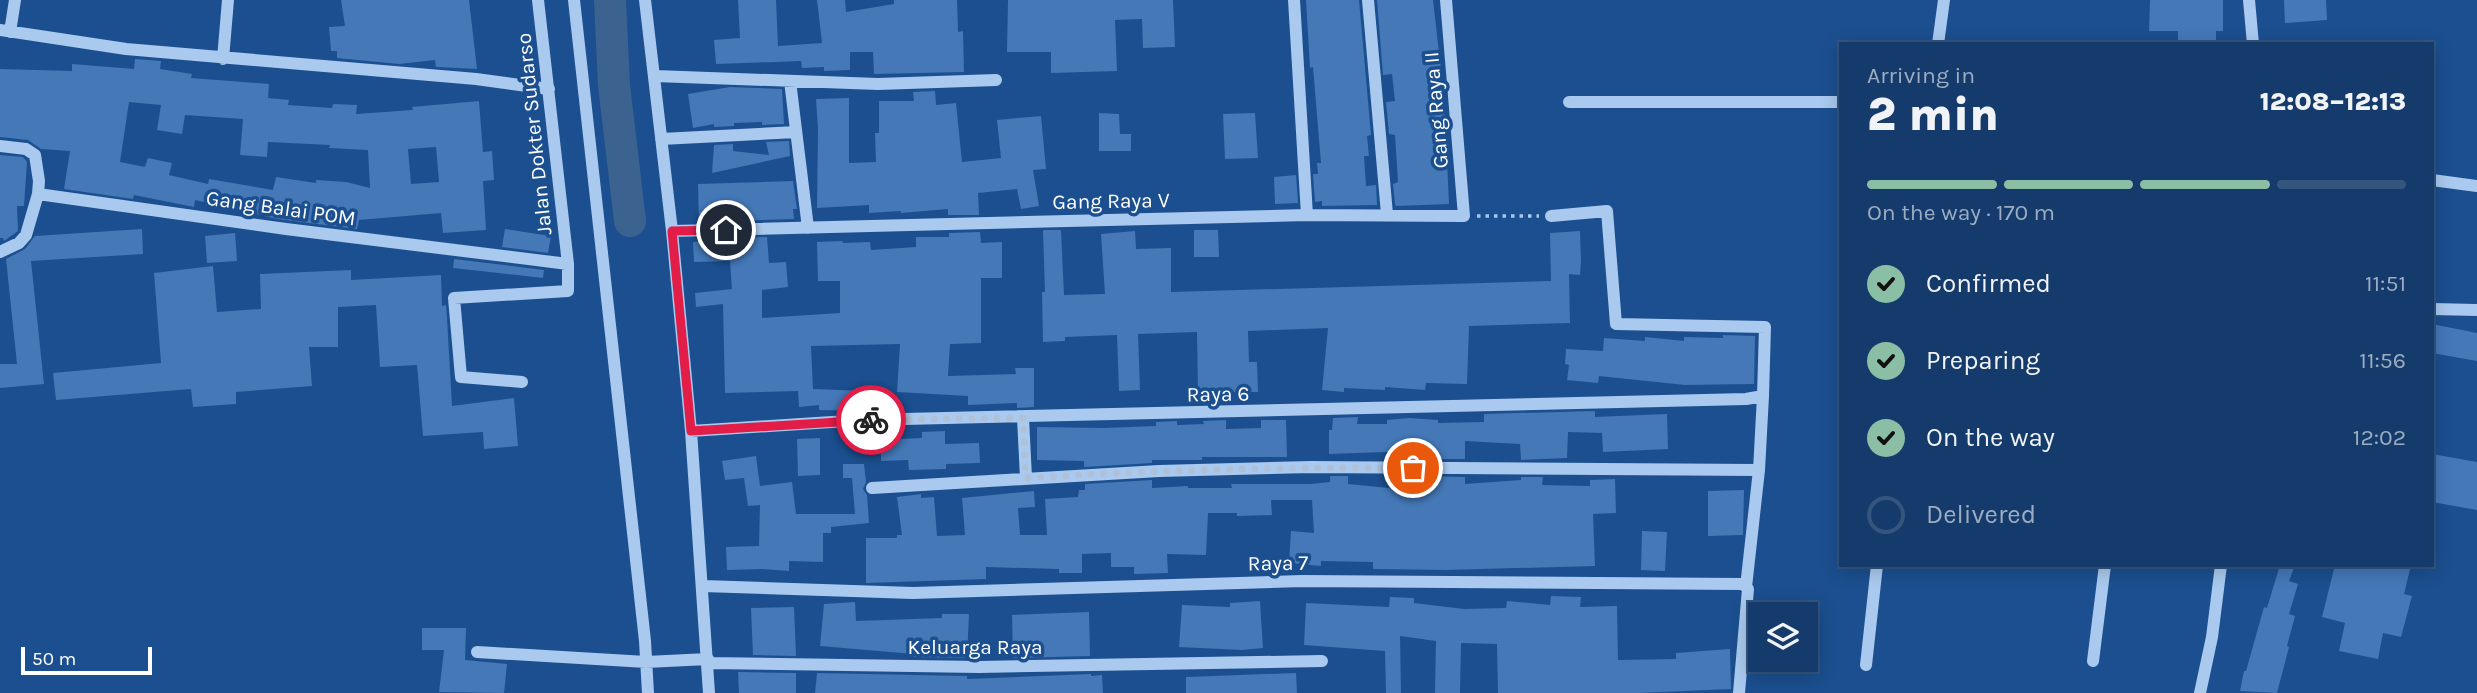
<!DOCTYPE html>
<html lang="en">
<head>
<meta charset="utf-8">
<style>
  :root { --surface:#143b6b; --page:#1d4271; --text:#f1f3f6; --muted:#9dadc1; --line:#33557e; --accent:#8abfa5 }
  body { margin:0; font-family:Karla,sans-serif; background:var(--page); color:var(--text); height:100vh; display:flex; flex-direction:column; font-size:26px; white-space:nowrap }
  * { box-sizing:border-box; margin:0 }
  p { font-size:23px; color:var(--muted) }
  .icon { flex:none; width:38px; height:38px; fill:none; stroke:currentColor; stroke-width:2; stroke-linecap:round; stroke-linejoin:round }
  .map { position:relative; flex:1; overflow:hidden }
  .panel { position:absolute; left:1839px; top:42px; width:595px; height:525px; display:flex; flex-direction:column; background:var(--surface); border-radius:0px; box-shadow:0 4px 18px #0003,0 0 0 2px var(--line) }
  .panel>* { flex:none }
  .buttons { position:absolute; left:1748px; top:602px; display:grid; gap:14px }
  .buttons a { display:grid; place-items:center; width:70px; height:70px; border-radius:0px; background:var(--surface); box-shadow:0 4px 18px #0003,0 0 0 2px var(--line); font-size:35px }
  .scale { position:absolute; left:21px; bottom:18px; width:131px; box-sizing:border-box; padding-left:7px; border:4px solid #fff; border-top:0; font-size:19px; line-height:24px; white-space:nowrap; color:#fff; -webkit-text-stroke:5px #1b4f8f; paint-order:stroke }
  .pin { position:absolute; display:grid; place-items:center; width:60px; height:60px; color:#fff; margin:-30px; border:4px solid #fff; border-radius:50%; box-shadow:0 2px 7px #0007 }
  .courier { position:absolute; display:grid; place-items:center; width:70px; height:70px; margin:-35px; border:5px solid #e11d48; border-radius:50%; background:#fff; color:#222; box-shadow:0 2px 9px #0007 }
  .summary em { font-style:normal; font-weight:800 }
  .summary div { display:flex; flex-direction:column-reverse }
  .summary { display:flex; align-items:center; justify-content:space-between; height:119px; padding:0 28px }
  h1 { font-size:46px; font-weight:800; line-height:52px }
  .bar { display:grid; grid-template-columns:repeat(4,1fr); gap:10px 7px; align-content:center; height:84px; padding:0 28px }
  .bar i { height:9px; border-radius:5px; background:var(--line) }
  .bar .current { background:var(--accent) }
  .bar p { grid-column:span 4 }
  ol { padding:0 28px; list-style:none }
  li { display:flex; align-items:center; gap:21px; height:77px }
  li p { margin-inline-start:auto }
  li .icon { padding:7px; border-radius:50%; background:var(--accent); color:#111; stroke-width:4 }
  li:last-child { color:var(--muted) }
  li i { width:38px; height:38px; border:4px solid var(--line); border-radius:50% }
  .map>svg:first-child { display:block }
</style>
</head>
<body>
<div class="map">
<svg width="2477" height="693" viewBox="0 0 2477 693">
  <rect width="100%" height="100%" fill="#1b4f8f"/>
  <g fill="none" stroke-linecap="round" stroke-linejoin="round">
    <path stroke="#3c6290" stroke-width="32" d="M610 0 614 85 630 221"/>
  </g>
  <path fill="#4478b7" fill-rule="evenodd" d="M341 0H469L477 69 436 67 435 60 399 64 337 58V51H331L329 27 345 26Z
    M738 0H776L778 46 822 43 817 0H845L846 12 894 4V0H957L958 32 963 31 964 72 874 74 873 52H850V70L824 71V67L802 68 801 61 716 64 714 40 740 38Z
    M1008 0H1173L1175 47 1143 48 1142 19 1115 20 1117 71 1051 73V52H1007Z
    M1306 0H1359L1371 135 1367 136 1369 156H1364L1366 186 1376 185 1377 205 1322 206V201L1315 202 1313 174H1318L1317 163H1321L1313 67 1310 68Z
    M1377 0H1433L1444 96 1449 204 1396 206 1395 204 1393 184 1398 182 1395 135 1389 134 1386 102 1395 101 1392 74 1383 75Z
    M2150 0H2223V31H2216V44H2178V31H2149Z
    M2284 0H2326L2327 20 2285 23Z
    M135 59 161 61 160 69 192 74 191 78 269 84 268 98 289 100 288 105 332 108 333 104 357 105 356 114 413 110 412 107 479 101 483 152 492 151 494 180 483 181 486 230 443 233 441 213 359 220 357 229 277 219 195 200 194 207 134 195 133 199 64 189 70 151 41 149 28 140 0 137V69L72 71V64L134 69ZM129 102 161 105 157 130 182 134 185 115 243 119 240 155 267 157 268 142 330 145 329 148 368 150 370 188 346 182 316 180V183L276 177 273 190 209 179 208 184 169 175 172 163 148 158 145 167 120 162ZM436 147 439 182 411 184 408 149Z
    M730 87 782 89 784 124 762 125V122L734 123V126L714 127V124L693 128 688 94Z
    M935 91 936 105 956 103 962 162 1001 158 997 120 1041 116 1046 169 1033 170 1039 206 1021 209 1017 189 978 193 979 215H948V209L901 213V211L869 213V205L817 208 818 129 816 99 849 98V163L876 162 875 133H879V101H914L913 92Z
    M1099 113 1119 114 1120 134H1131V151H1099Z
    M1255 113 1258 158 1225 159 1223 114Z
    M789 141 790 156 712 173 714 145 733 144V151L769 155 766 142Z
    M0 155 23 157 27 162 24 206H17L18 231 4 241 3 238H0Z
    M1296 175 1298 203 1275 204 1274 177Z
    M793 181 797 209H793L794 219 699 222 698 184Z
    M142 229 143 254 31 261 44 384 0 388V364H17L6 259 25 249 35 236Z
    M505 229 551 236 548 253 502 247Z
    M1043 230H1061L1064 295 1105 294 1101 234 1135 231 1136 249 1171 248V292L1551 281 1550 233 1580 231 1581 261 1580 275 1569 274 1570 323 1469 326 1467 384 1426 383 1425 390 1385 387V390L1344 388V392L1322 390 1328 328 1248 331 1249 362H1257L1258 392H1198L1197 332 1138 334 1140 390 1119 391 1117 335 1065 337V341L1043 342 1042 292H1045Z
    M1194 230H1218L1219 257H1194Z
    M980 232 981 243 1002 242V278H981V343L950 344 948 376 1016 374 1015 368H1034V407L1017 408V403L968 405V396L897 392 900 344 811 346 813 389 867 391 866 411 819 410V405L799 407 798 391 725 393 723 304 696 307 695 293 732 289 730 261 694 262 693 242 700 241V239L767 237 769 263 786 262 788 287 762 290V318L840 313V281H818L817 242 842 241 843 243 870 242 871 250 916 247V237H949V233Z
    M235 233 237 261 207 263 205 236Z
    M454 259 544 270 543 278 453 268Z
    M213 266 217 312 261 309 260 274 351 270V280L441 275 442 306 446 305 447 318 452 406 514 398 518 446 484 449 483 432 423 436 417 365 380 367 376 305 338 307V347H309L312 386 236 392V404L193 407 191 389 56 400 53 373 161 363 154 273Z
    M2432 324 2477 333V361L2432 353Z
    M1723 335 1755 336 1754 384 1685 385 1599 376 1598 383 1567 380 1569 365 1565 364 1566 349 1603 351 1604 338 1645 341V337L1684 341V337L1723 338Z
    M1595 411V417L1667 414 1668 449 1603 452 1602 433 1568 432 1567 458 1521 460 1520 444 1465 441V459H1413V451L1329 454V430H1332L1333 418 1358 417 1357 424H1387V420L1409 418 1438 420V423L1484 422V414Z
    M1226 420V429L1261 428V420H1286L1287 457H1202V460H1152V463L1084 467V461L1037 460V427L1104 428 1156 426V422L1177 421V425L1204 424 1203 421Z
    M945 431V444L979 443 980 463 946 464V469L909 470 908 460 881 461V440L922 438V432Z
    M820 438V475L798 476 797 439Z
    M2432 454 2477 462V510L2432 502Z
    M756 456 760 486 792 482 796 514H855L852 478H843V464H864L866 482 863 489 867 495 869 523 831 527V533H823V562L789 561V571L761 569 727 570 726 547 759 546 760 505 748 506 744 478 725 480 722 461Z
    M1330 476H1348V484L1389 488 1390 478 1413 479V476L1465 477V484L1521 480V477H1543L1542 485 1590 486V480L1615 479 1616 513 1593 514 1595 566 1445 570 1373 569V562L1321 561V566L1289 563 1291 531 1314 533 1312 500H1271L1272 515 1237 516V513H1208L1206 555 1167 554 1168 573 1134 574V567H1111V553L1082 554V573H1059V569L986 567V579L866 583V538H897V535H902L897 497 921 494V498L934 497 937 536 965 535 962 498 1034 491 1035 507 1018 508 1020 535H1047L1045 499 1078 497 1079 490H1085V484L1152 480V488L1188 486V488H1232L1231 484H1311L1330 482Z
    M1744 490 1743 535 1708 536V491Z
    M1642 531 1667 532 1665 571 1641 570Z
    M2280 565H2295L2289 581 2298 584 2289 614 2295 616 2287 646 2289 647 2277 693 2240 691 2244 671H2246L2264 607 2267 608Z
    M2335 565H2411L2404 594 2412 596 2401 637 2383 633 2378 659 2339 651 2345 623 2322 617Z
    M1551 596 1581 597 1580 607 1617 606 1618 660 1676 659V653L1730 649 1731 689 1639 693H1498L1497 644 1461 643 1460 693H1435L1436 641 1400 636 1401 693H1386L1385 651 1304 645 1306 603 1389 607 1390 597 1414 598V603L1464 609 1506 608 1507 601 1550 605Z
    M1260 601 1263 648 1242 650 1179 647 1182 605 1230 607V603Z
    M855 602 856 621 942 618V614H969L967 658 914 657V654L820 646 824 604Z
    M794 607 796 656 753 655 751 608Z
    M1089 612 1090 656 1013 658 1012 615Z
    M422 628H466L465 660 507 664 504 693 439 692 444 650H422Z
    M738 672 796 673V693H739Z
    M817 673 967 676V679L1091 674V676L1102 675 1103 693H815Z
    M1296 673 1297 693H1186V677Z"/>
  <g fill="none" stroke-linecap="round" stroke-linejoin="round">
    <path stroke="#a9c9ee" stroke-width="3.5" stroke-dasharray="3.5 5" stroke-linecap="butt" d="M1477 216H1539"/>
    <path stroke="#a9c9ee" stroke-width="12" d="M538 0 568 264
      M574 0 645 641 648 693
      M645 0 672 231 691 431 709 693
      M1294 0 1307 215
      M1368 0 1387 214
      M2249 0 2253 44
      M0 30 126 49 476 79 549 89
      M10 32 15 0
      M1938 44 1944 0
      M223 59 228 0
      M655 76 878 84 996 80
      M790 81 808 228
      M1569 102H1841
      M661 139 796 132
      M0 146 26 149 35 155 39 181 38 194 286 229 568 264V291L454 298 461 377 522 382
      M2432 180 2477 186
      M1551 216 1607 211 1616 324 1765 327 1763 396
      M672 231 1307 215 1464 216 1446 0
      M0 252 19 243 26 235 38 194
      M2432 309 2477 310
      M1023 418 1026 478
      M691 431 863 420 1746 399 1763 396 1759 470
      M872 488 1159 471 1311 467 1759 470 1746 587
      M703 586 913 593 1302 581 1743 584 1748 589 1739 693
      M477 652 646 662 708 659
      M2093 661 2105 565
      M709 663 979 667 1322 661
      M1866 665 1877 565
      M2200 693 2212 637 2221 565"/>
  </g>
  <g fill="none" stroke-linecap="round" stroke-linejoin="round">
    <path stroke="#afc1d8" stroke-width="7" stroke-dasharray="0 12.6" d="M871 420 1023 418 1026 478C1155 470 1284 467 1413 468"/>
    <path stroke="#e11d48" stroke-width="9" d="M726 230 672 231 691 431 871 420"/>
  </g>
  <g text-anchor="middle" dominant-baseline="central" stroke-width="7" stroke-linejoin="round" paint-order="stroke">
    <g font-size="21" fill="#fff" stroke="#1b4f8f">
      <text transform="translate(1436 110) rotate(-95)">Gang Raya II</text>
      <text transform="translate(534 134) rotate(-96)">Jalan Dokter Sudarso</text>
      <text transform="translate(1111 201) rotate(-1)">Gang Raya V</text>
      <text transform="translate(281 208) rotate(8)">Gang Balai POM</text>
      <text transform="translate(1218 394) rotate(-1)">Raya 6</text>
      <text transform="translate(1278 563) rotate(-1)">Raya 7</text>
      <text x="975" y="647">Keluarga Raya</text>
    </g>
  </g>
</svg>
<div class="buttons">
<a><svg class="icon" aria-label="layers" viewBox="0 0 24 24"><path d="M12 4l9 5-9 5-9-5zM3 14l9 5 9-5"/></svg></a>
</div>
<div class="scale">50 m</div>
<div class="pin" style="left:1413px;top:468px;background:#ea580c"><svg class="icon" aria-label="bag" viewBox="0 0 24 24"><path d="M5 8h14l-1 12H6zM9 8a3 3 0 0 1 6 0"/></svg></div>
<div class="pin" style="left:726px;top:230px;background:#1f2937"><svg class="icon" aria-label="home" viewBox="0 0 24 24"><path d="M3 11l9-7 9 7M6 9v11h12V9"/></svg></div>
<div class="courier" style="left:871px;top:420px"><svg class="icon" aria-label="bike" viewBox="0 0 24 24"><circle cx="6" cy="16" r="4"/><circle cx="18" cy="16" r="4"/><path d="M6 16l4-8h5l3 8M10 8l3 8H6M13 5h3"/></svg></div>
<section class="panel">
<div class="summary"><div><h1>2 min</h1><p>Arriving in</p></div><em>12:08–12:13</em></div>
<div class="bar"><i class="current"></i><i class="current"></i><i class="current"></i><i></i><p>On the way · 170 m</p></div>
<ol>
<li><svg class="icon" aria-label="check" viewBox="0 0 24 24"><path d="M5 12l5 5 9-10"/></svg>Confirmed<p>11:51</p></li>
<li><svg class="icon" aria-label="check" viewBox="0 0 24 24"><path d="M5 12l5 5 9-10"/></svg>Preparing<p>11:56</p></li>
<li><svg class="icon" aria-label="check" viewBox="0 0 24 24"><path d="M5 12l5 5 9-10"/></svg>On the way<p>12:02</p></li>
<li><i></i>Delivered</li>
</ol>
</section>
</div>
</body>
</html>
